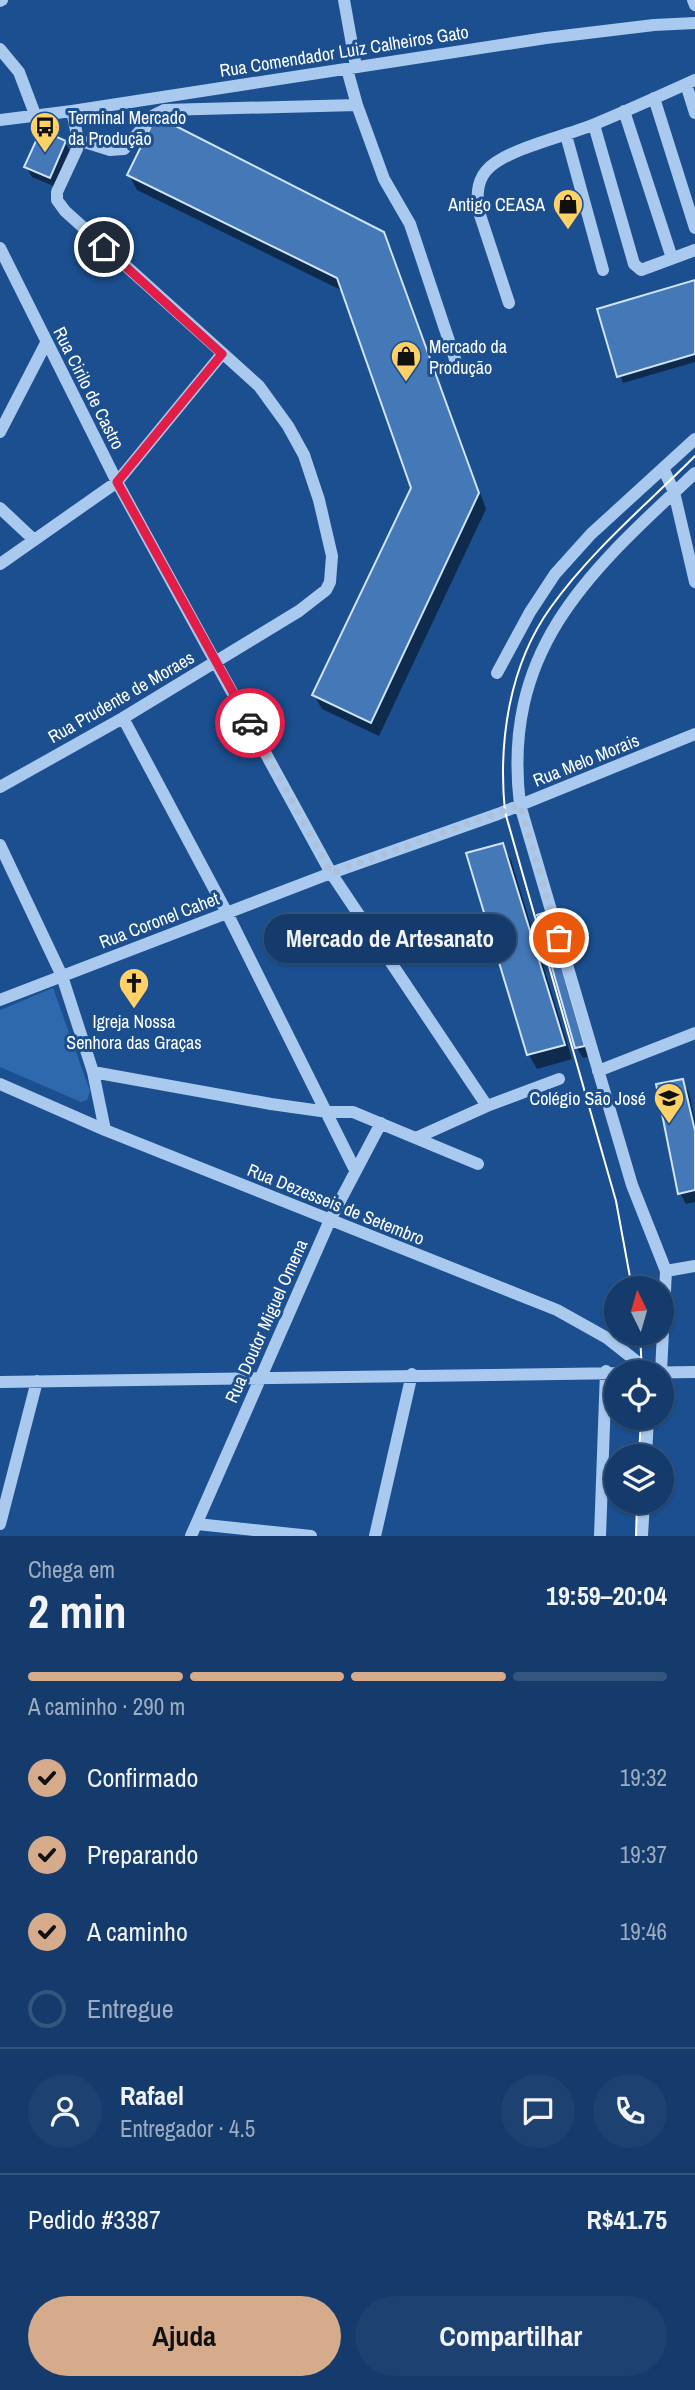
<!DOCTYPE html>
<html lang="pt">
<head>
<meta charset="utf-8">
<style>
  :root { --surface:#143b6b; --page:#1d4271; --text:#f1f3f6; --muted:#9dadc1; --line:#33557e; --accent:#d6ab8b }
  body { margin:0; font-family:"Archivo Narrow",sans-serif; background:var(--page); color:var(--text); height:100vh; display:flex; flex-direction:column; font-size:26px; white-space:nowrap }
  * { box-sizing:border-box; margin:0 }
  p { font-size:23px; color:var(--muted) }
  .icon { flex:none; width:38px; height:38px; fill:none; stroke:currentColor; stroke-width:2; stroke-linecap:round; stroke-linejoin:round }
  .map { position:relative; height:1536px; overflow:hidden }
  .side { display:flex; flex-direction:column; background:var(--surface); flex:1 }
  .side>* { flex:none }
  .needle { width:46px; rotate:355deg }
  .buttons { position:absolute; left:604px; top:1276px; display:grid; gap:14px }
  .buttons a { display:grid; place-items:center; width:70px; height:70px; border-radius:50%; background:var(--surface); box-shadow:0 2px 5px #0004,0 0 0 2px var(--line); font-size:35px }
  .pin { position:absolute; display:grid; place-items:center; width:60px; height:60px; color:#fff; margin:-30px; border:4px solid #fff; border-radius:50%; box-shadow:0 2px 7px #0007 }
  .courier { position:absolute; display:grid; place-items:center; width:70px; height:70px; margin:-35px; border:5px solid #e11d48; border-radius:50%; background:#fff; color:#222; box-shadow:0 2px 9px #0007 }
  .bubble { position:absolute; height:49px; border-radius:24px; background:var(--surface); box-shadow:0 2px 5px #0004,0 0 0 2px var(--line); font-size:23px; font-weight:800; line-height:49px; text-align:center }
  .head em { font-style:normal; font-weight:800 }
  .head div { display:flex; flex-direction:column-reverse }
  .head { display:flex; align-items:center; justify-content:space-between; height:119px; padding:0 28px }
  h1 { font-size:46px; font-weight:800; line-height:52px }
  .bar { display:grid; grid-template-columns:repeat(4,1fr); gap:10px 7px; align-content:center; height:84px; padding:0 28px }
  .bar i { height:9px; border-radius:5px; background:var(--line) }
  .bar .current { background:var(--accent) }
  .bar p { grid-column:span 4 }
  .line { display:flex; align-items:center; gap:18px; padding:0 28px; border-top:2px solid var(--line) }
  .line div { flex:1 }
  .round { display:grid; place-items:center; flex:none; width:74px; height:74px; border-radius:37px; background:var(--page) }
  ol { padding:0 28px; list-style:none }
  li { display:flex; align-items:center; gap:21px; height:77px }
  li p { margin-inline-start:auto }
  li .icon { padding:7px; border-radius:50%; background:var(--accent); color:#111; stroke-width:4 }
  li:last-child { color:var(--muted) }
  li i { width:38px; height:38px; border:4px solid var(--line); border-radius:50% }
  .button { display:flex; gap:14px; margin-top:auto; padding:14px 28px }
  .button a { flex:1; height:80px; border-radius:42px; background:var(--accent); color:#111; font-size:28px; font-weight:800; line-height:80px; text-align:center }
  .button a+a { background:var(--page); color:var(--text) }
  .map>svg:first-child { display:block }
</style>
</head>
<body>
<div class="map">
<svg width="695" height="1536" viewBox="0 0 695 1536">
  <rect width="100%" height="100%" fill="#1b4f8f"/>
  <path fill="#2e69ad" d="M53 988 90 1091 87 1100 81 1102 0 1067V1010Z"/>
  <path fill="#0007" d="M65 142 71 153 56 187 32 177 26 166Z
    M129 175 383 233 391 248 486 509 379 736 322 709 314 695 413 488 343 291 137 190Z
    M695 282V362L623 383 599 310Z
    M502 845 511 860 572 1059 537 1069 529 1055 468 854Z
    M539 916 590 1056 583 1058 577 1048Z
    M682 1081 689 1092 695 1120V1202L686 1204 680 1193Z"/>
  <path fill="#4478b7" stroke="#cfe3fa" stroke-width="2" d="M156 116 384 232 479 493 371 723 312 695 411 488 337 278 127 175Z
    M41 130 66 141 50 178 24 167Z
    M695 280V354L617 377 597 309Z
    M503 843 565 1045 527 1055 466 853Z
    M546 912 585 1046 575 1048 537 915Z
    M683 1079 695 1131V1190L678 1194 656 1084Z"/>
  <g fill="none" stroke-linecap="round" stroke-linejoin="round">
    <path stroke="#a9c9ee" stroke-width="12" d="M344 0 356 67
      M693 0 695 5
      M0 1 2 0
      M0 49 19 72 36 117
      M347 69 357 105 384 179 410 224 458 368
      M686 84 695 113
      M654 98 695 228
      M624 111 672 258
      M0 120 72 111 546 38 654 25 695 23
      M594 125 634 264 641 270 695 250
      M566 135 603 270
      M78 140 110 150 124 149 154 115 164 110 357 105
      M0 248 117 482 331 873 487 1106
      M509 303 479 212C477 198 476 183 486 171 504 149 567 136 595 124 629 110 662 95 695 80
      M0 432 46 343
      M664 470 674 492 695 582
      M0 508 33 539
      M0 564 117 482 222 354
      M497 673 530 612 555 574 591 534 695 439
      M123 718 227 913 355 1170
      M0 787 123 718 299 611 326 590 330 582 332 556 319 500 304 455 288 426 259 386 65 211 57 200V192L77 149 78 140 72 111
      M0 845 62 976 93 1072 105 1130
      M0 1000 331 873 498 814 695 734
      M598 1071 695 1033
      M93 1072 271 1104 328 1112H353L478 1164
      M0 1084 105 1130 557 1310 607 1338 650 1372
      M416 1138 487 1106 559 1079
      M666 1271 695 1266
      M661 1372 666 1271 632 1185 520 805C501 648 590 571 695 473
      M0 1382 695 1372
      M646 1456 648 1418
      M0 1524 37 1381
      M197 1524 311 1536
      M191 1536 330 1220 381 1123
      M375 1536 412 1374
      M600 1536 606 1371
      M642 1536 644 1502"/>
    <path stroke="#fff" stroke-width="2" d="M632 1288 616 1201 505 812C498 742 509 665 551 607 591 551 646 505 695 456
      M640 1334 642 1372
      M639 1456 641 1418
      M636 1536 637 1502"/>
  </g>
  <g fill="none" stroke-linecap="round" stroke-linejoin="round">
    <path stroke="#afc1d8" stroke-width="7" stroke-dasharray="0 12.6" d="M250 723 331 873 520 805 559 938"/>
    <path stroke="#e11d48" stroke-width="9" d="M104 247 222 354 117 482 250 723"/>
  </g>
  <defs>
    <g id="bus-pin" transform="scale(1.575)"><path d="M0 17L-7.5 6A9.5 9.5 0 1 1 7.5 6Z" fill="#ffd166" stroke="#1b4f8f"/><path d="M-5-6H5V4H4V6H2V4H-2V6H-4V4H-5ZM-3.5-4V0h7V-4ZM-3.5 1.2v1.5H-2V1.2ZM2 1.2v1.5H3.5V1.2Z" fill="#111"/></g>
    <g id="shop-pin" transform="scale(1.575)"><path d="M0 17L-7.5 6A9.5 9.5 0 1 1 7.5 6Z" fill="#ffd166" stroke="#1b4f8f"/><path d="M-5-2.5h2.3a2.7 3.5 0 0 1 5.4 0H5L5.5 6h-11ZM-1.5-2.5h3a1.5 2.3 0 0 0-3 0Z" fill="#111"/></g>
    <g id="church-pin" transform="scale(1.575)"><path d="M0 17L-7.5 6A9.5 9.5 0 1 1 7.5 6Z" fill="#ffd166" stroke="#1b4f8f"/><path d="M-1.2-6h2.4v3.5h3.3v2.4h-3.3V6h-2.4V-.1h-3.3v-2.4h3.3Z" fill="#111"/></g>
    <g id="school-pin" transform="scale(1.575)"><path d="M0 17L-7.5 6A9.5 9.5 0 1 1 7.5 6Z" fill="#ffd166" stroke="#1b4f8f"/><path d="M0-5L7-2L0 1L-7-2ZM-4 1L0 2.5L4 1V4Q0 6-4 4Z" fill="#111"/></g>
  </defs>
  <g fill-rule="evenodd">
    <use href="#bus-pin" x="45" y="127"/>
    <use href="#shop-pin" x="568" y="204"/>
    <use href="#shop-pin" x="406" y="356"/>
    <use href="#church-pin" x="134" y="983"/>
    <use href="#school-pin" x="669" y="1098"/>
  </g>
  <g text-anchor="middle" dominant-baseline="central" stroke-width="6" stroke-linejoin="round" paint-order="stroke">
    <g font-size="18" fill="#fff" stroke="#1b4f8f">
      <text transform="translate(344 51) rotate(-9)">Rua Comendador Luiz Calheiros Gato</text>
      <text transform="translate(89 388) rotate(63)">Rua Cirilo de Castro</text>
      <text transform="translate(121 697) rotate(-30)">Rua Prudente de Moraes</text>
      <text transform="translate(586 760) rotate(-22)">Rua Melo Morais</text>
      <text transform="translate(159 920) rotate(-21)">Rua Coronel Cahet</text>
      <text transform="translate(336 1204) rotate(22)">Rua Dezesseis de Setembro</text>
      <text transform="translate(266 1321) rotate(-66)">Rua Doutor Miguel Omena</text>
    </g>
    <g font-size="18" fill="#fff" stroke="#1b4f8f" text-anchor="start">
      <text x="68" y="117">Terminal Mercado<tspan x="68" dy="21">da Produção</tspan></text>
      <text x="545" y="204" text-anchor="end">Antigo CEASA</text>
      <text x="429" y="346">Mercado da<tspan x="429" dy="21">Produção</tspan></text>
      <text x="134" y="1021" text-anchor="middle">Igreja Nossa<tspan x="134" dy="21">Senhora das Graças</tspan></text>
      <text x="646" y="1098" text-anchor="end">Colégio São José</text>
    </g>
  </g>
</svg>
<div class="buttons">
<a><svg class="needle" viewBox="-14 -14 28 28"><path d="M0-13l5 13h-10z" fill="#e53935"/><path d="M0 13l5-13h-10z" fill="#9dadc1"/></svg></a>
<a><svg class="icon" aria-label="locate" viewBox="0 0 24 24"><circle cx="12" cy="12" r="6"/><path d="M12 2v4M12 18v4M2 12h4M18 12h4"/></svg></a>
<a><svg class="icon" aria-label="layers" viewBox="0 0 24 24"><path d="M12 4l9 5-9 5-9-5zM3 14l9 5 9-5"/></svg></a>
</div>
<div class="pin" style="left:559px;top:938px;background:#ea580c"><svg class="icon" aria-label="bag" viewBox="0 0 24 24"><path d="M5 8h14l-1 12H6zM9 8a3 3 0 0 1 6 0"/></svg></div>
<div class="pin" style="left:104px;top:247px;background:#1f2937"><svg class="icon" aria-label="home" viewBox="0 0 24 24"><path d="M3 11l9-7 9 7M6 9v11h12V9"/></svg></div>
<div class="courier" style="left:250px;top:723px"><svg class="icon" aria-label="car" viewBox="0 0 24 24"><path d="M5 17H2v-5l4-1 3-4h7l3 4 3 1v5h-3M9 17h6M6 11h13"/><circle cx="7" cy="17" r="2"/><circle cx="17" cy="17" r="2"/></svg></div>
<div class="bubble" style="left:264px;top:914px;width:252px">Mercado de Artesanato</div>
</div>
<section class="side">
<div class="head"><div><h1>2 min</h1><p>Chega em</p></div><em>19:59–20:04</em></div>
<div class="bar"><i class="current"></i><i class="current"></i><i class="current"></i><i></i><p>A caminho · 290 m</p></div>
<ol>
<li><svg class="icon" aria-label="check" viewBox="0 0 24 24"><path d="M5 12l5 5 9-10"/></svg>Confirmado<p>19:32</p></li>
<li><svg class="icon" aria-label="check" viewBox="0 0 24 24"><path d="M5 12l5 5 9-10"/></svg>Preparando<p>19:37</p></li>
<li><svg class="icon" aria-label="check" viewBox="0 0 24 24"><path d="M5 12l5 5 9-10"/></svg>A caminho<p>19:46</p></li>
<li><i></i>Entregue</li>
</ol>
<div class="line" style="height:126px"><a class="round"><svg class="icon" aria-label="person" viewBox="0 0 24 24"><circle cx="12" cy="8" r="4"/><path d="M4 21q1-7 8-7t8 7"/></svg></a><div><b>Rafael</b><p>Entregador · 4.5</p></div><a class="round"><svg class="icon" aria-label="chat" viewBox="0 0 24 24"><path d="M4 5h16v11H9l-5 4z"/></svg></a><a class="round"><svg class="icon" aria-label="phone" viewBox="0 0 24 24"><path d="M5 4h4l2 5-3 2q2 4 5 5l2-3 5 2v4C11 20 4 13 5 4z"/></svg></a></div>
<div class="line" style="height:91px"><div>Pedido #3387</div><b>R$41.75</b></div>
<div class="button"><a>Ajuda</a><a>Compartilhar</a></div>
</section>
</body>
</html>
